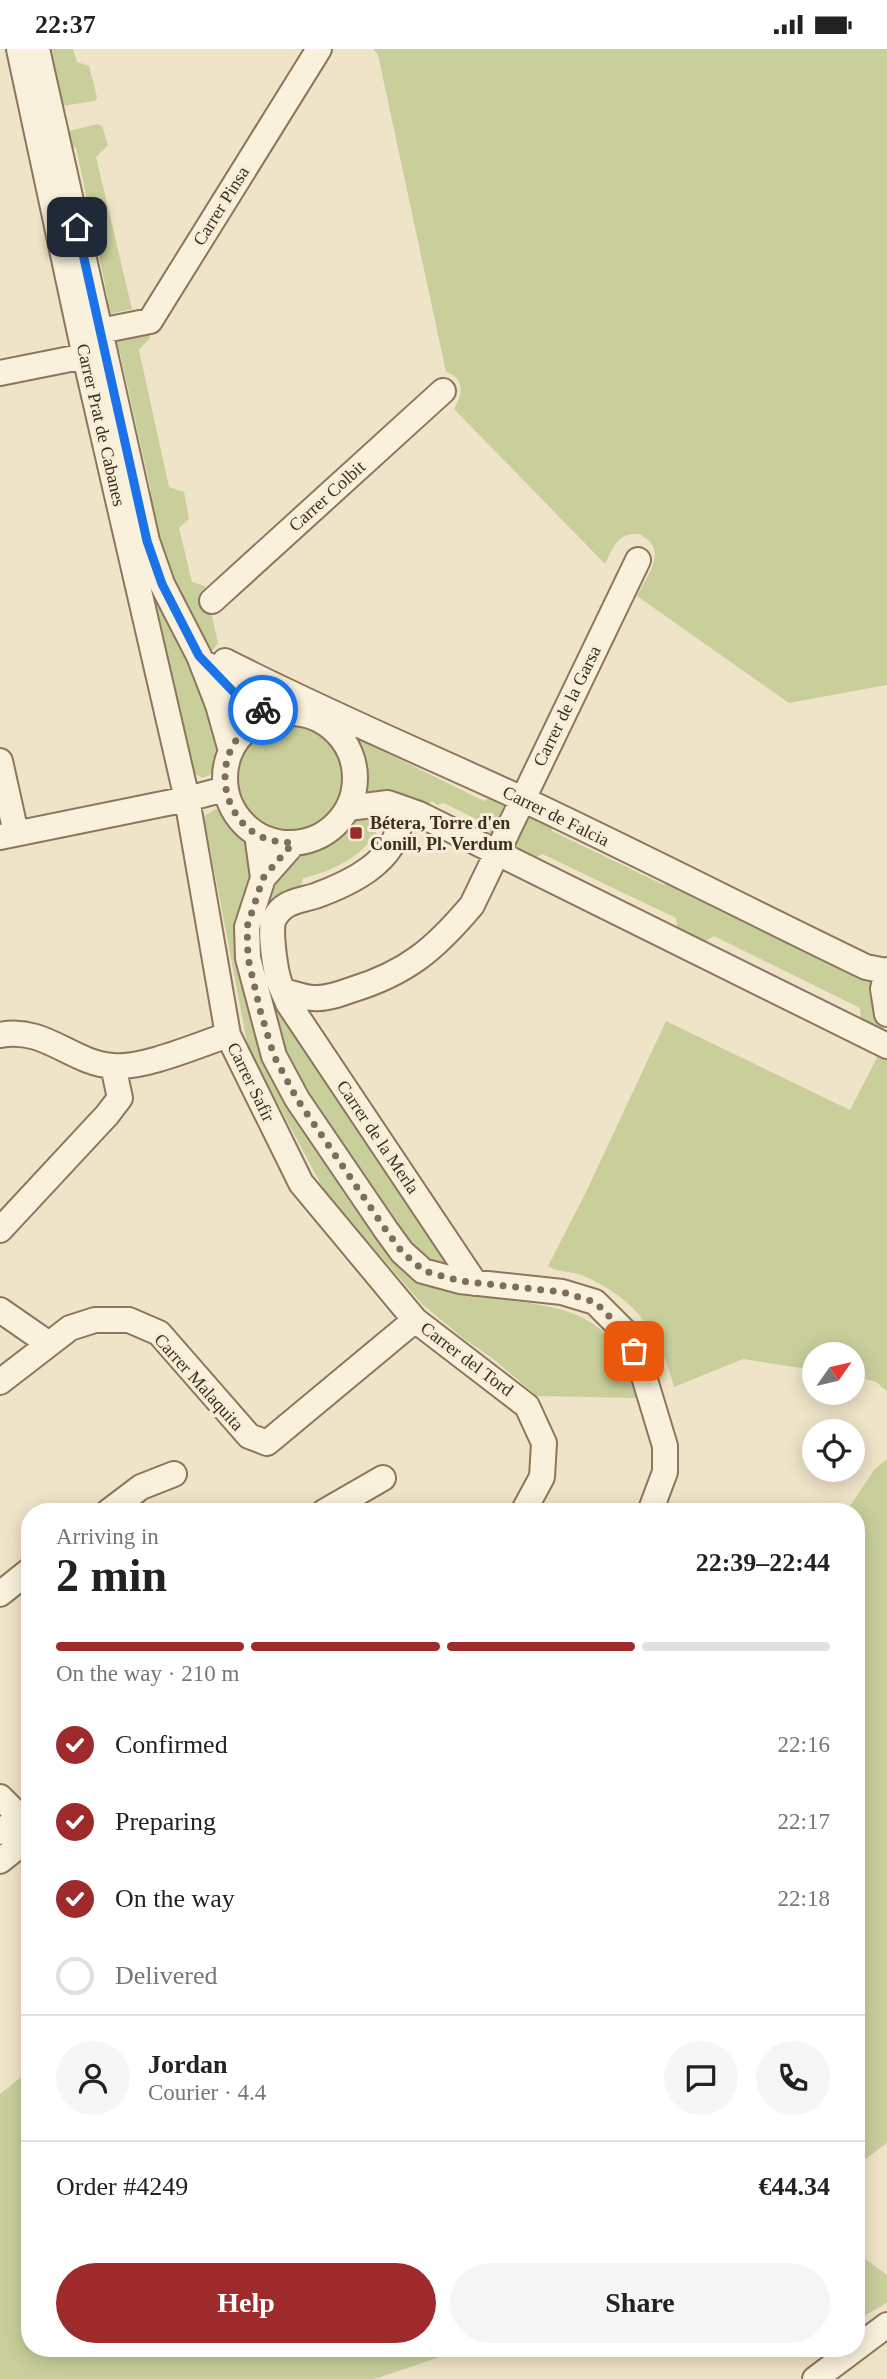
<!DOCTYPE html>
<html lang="en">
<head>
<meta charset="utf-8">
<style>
  :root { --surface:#fff; --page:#f6f6f6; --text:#222; --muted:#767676; --line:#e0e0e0; --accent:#9e2a2b }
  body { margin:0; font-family:Georgia,serif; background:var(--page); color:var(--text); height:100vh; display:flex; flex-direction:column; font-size:26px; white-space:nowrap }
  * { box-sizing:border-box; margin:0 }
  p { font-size:23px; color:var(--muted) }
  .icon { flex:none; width:38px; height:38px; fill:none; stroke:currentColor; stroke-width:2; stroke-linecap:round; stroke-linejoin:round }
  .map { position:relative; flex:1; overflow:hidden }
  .details { position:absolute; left:21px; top:1454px; width:844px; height:854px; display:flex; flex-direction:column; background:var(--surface); border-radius:28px; box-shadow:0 4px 18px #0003 }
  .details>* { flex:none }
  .needle { width:46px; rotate:56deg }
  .fabs { position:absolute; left:802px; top:1293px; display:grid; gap:14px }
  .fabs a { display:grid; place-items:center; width:63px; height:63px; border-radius:50%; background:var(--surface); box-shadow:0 4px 18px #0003; font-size:35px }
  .pin { position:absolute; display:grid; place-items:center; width:60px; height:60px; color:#fff; margin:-30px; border-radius:14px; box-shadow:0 4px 10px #0006 }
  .courier { position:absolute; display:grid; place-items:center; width:70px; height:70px; margin:-35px; border:5px solid #1a73e8; border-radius:50%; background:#fff; color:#222; box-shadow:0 2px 9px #0007 }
  .headline em { font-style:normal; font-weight:600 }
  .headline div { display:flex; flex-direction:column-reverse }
  .headline { display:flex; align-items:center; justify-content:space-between; height:119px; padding:0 35px }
  h1 { font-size:46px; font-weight:600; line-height:52px }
  .bar { display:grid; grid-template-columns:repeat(4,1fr); gap:10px 7px; align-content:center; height:84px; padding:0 35px }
  .bar i { height:9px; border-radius:5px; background:var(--line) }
  .bar .selected { background:var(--accent) }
  .bar p { grid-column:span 4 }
  .line { display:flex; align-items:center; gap:18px; padding:0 35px; border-top:2px solid var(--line) }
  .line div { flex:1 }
  .round { display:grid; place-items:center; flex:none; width:74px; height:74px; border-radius:37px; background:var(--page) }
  ol { padding:0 35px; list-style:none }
  li { display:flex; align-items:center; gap:21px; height:77px }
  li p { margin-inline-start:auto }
  li .icon { padding:7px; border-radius:50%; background:var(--accent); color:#fff; stroke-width:4 }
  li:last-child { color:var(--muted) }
  li i { width:38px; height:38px; border:4px solid var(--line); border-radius:50% }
  .button { display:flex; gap:14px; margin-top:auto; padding:14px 35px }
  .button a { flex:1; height:80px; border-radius:42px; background:var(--accent); color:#fff; font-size:28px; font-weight:600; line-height:80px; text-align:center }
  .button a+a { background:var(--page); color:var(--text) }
  .status { display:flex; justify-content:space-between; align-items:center; height:49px; padding:0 35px; background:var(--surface); direction:ltr }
  .status svg { height:19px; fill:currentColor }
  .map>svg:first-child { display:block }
</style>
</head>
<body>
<div class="status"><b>22:37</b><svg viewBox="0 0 49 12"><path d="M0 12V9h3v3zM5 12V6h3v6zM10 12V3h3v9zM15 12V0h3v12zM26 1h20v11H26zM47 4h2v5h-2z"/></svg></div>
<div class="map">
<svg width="887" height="2330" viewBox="0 0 887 2330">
  <rect width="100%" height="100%" fill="#f0e4c8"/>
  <path fill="#c9cf9b" d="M32 0 153 538 192 611 222 684 216 719 214 724 203 729 192 723 189 717Z
    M48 0H73L77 13 89 17 97 48 95 52 61 57Z
    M373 0H887V636L789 654 637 547C648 524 670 501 639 485 618 483 613 499 605 515L454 360C463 345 465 329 446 323L378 6Z
    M98 75 102 77 108 96 96 108 132 260 110 265H108L104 254 108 250 76 99 68 95 67 84 69 82Z
    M148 281 150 289 139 301 169 438 184 443 189 470 179 479 192 533 205 537 218 594 213 601H209L177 549 146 447 151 442 120 304 114 302 111 289Z
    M236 727a55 55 0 1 1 110 0a55 55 0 1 1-110 0Z
    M348 682 371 684 372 697 484 752 496 745 505 750 508 761 495 786 487 787 476 781V770L444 754 437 756 432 752 426 758 368 743 363 736 362 708Z
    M216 760C233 767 245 788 250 806L260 995 396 1206 512 1244 513 1252C584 1260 619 1276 637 1349L537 1347 492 1309 464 1290 422 1255 325 1143 248 999 204 767Z
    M375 761 391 773 382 772C369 805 335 822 303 829L300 840 266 891 451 1215 448 1216 429 1211 399 1184 283 1007 255 889 268 841 300 805 330 789 350 772Z
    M527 765 550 768 552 782 664 836 676 827 701 840 697 850 856 929 869 921 884 979 882 982 861 973 860 959 714 887 700 895 678 884 676 869 542 805 530 812 513 799Z
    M666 972 850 1061 881 1001 887 1004V1342L876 1333 852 1326V1306H814V1321L743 1310 674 1338C660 1284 636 1250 584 1227 573 1222 558 1224 548 1217L586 1143Z
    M887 1410V2094L856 2117V1463H846L874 1421Z
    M30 2021V2300H463L375 2330H0V2045Z
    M856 2203 887 2226V2254L857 2271Z"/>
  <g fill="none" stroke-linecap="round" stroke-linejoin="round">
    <g stroke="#8d765c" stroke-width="28">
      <path id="minor" d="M19 0 84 303 187 750 228 986 301 1134 415 1271 527 1357 544 1394 542 1428 523 1463
        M37 0 147 492 162 535 199 607 218 656 231 702
        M100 282 150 272 319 0
        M0 324 85 307
        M212 552 443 342
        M225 612C321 661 420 703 518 748 635 803 750 862 866 918L886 922
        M208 616 246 656 276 666
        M225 729a65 65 0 1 1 130 0a65 65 0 1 1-130 0Z
        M0 712 16 784
        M388 754 400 772C395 813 351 834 315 847 299 852 283 852 274 870 269 879 275 917 278 929 280 937 285 946 288 954L475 1234
        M348 759 388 754 419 765 887 997
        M257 785 263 829 293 795
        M0 788 187 750 225 740
        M263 829 247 878 248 909 274 1007 297 1050 386 1181 402 1203 423 1222 460 1232 562 1243 595 1253 626 1284 642 1321 665 1397V1423L650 1463
        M887 921 883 940 887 965
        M283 942C293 944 304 949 314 949 326 950 340 945 351 941 407 924 435 900 472 856L638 511
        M0 986C45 977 71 1014 113 1017 143 1020 198 996 228 986
        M0 1181 107 1066 120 1049 113 1017
        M0 1261 49 1295
        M0 1333 70 1279 95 1271H129L159 1284 249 1387 267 1394 415 1271
        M108 1463 141 1438 174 1425
        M324 1463 383 1429
        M0 1545 30 1521
        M0 1748 20 1768
        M0 1783 30 1760
        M0 1812 30 1788
        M815 2330 887 2276"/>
    </g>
    <use href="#minor" stroke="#faf1dc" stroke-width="24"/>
  </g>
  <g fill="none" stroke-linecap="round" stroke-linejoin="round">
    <path stroke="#7c6e5b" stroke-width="7" stroke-dasharray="0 12.6" d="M263 661 276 666C263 670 252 675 242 684 214 714 222 764 256 785 267 792 280 793 293 794L263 829 247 878 248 909 260 961 274 1007 297 1050 386 1181 402 1203 424 1222 460 1232 562 1243 595 1253 626 1284 634 1302"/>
    <path stroke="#1a73e8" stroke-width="9" d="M77 178 147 492 162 535 199 607 246 656 263 661"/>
  </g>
  <rect fill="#9e2a2b" stroke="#f7eed8" stroke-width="2.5" x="349" y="777" width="14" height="14" rx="3.5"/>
  <g text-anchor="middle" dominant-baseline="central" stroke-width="6" stroke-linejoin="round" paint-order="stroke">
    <g font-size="18" fill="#3d2e20" stroke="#f7eed8">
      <text transform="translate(221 157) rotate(-58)">Carrer Pinsa</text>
      <text transform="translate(101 376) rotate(77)">Carrer Prat de Cabanes</text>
      <text transform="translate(327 447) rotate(-42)">Carrer Colbit</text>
      <text transform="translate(567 657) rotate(-64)">Carrer de la Garsa</text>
      <text transform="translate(556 767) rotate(26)">Carrer de Falcia</text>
      <text transform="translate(251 1033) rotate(64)">Carrer Safir</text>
      <text transform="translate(378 1088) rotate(56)">Carrer de la Merla</text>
      <text transform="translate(467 1310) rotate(37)">Carrer del Tord</text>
      <text transform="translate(199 1333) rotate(48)">Carrer Malaquita</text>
    </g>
    <g font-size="18" font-weight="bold" fill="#3d2e20" stroke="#f7eed8" text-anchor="start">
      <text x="370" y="774">Bétera, Torre d'en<tspan x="370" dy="21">Conill, Pl. Verdum</tspan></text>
    </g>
  </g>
</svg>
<div class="fabs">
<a><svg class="needle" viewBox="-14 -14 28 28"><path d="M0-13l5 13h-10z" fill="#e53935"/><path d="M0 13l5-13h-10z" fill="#767676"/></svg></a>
<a><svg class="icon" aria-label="locate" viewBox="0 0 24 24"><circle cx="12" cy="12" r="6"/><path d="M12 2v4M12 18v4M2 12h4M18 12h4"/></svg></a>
</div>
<div class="pin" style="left:634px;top:1302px;background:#ea580c"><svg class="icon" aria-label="bag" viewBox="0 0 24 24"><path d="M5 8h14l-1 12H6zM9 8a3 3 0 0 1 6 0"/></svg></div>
<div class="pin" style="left:77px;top:178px;background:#1f2937"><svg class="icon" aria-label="home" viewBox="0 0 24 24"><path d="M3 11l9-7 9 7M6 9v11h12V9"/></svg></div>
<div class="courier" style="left:263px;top:661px"><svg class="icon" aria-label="bike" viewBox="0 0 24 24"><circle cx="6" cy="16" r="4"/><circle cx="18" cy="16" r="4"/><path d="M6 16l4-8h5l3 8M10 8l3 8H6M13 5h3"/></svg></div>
<section class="details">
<div class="headline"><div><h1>2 min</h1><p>Arriving in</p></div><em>22:39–22:44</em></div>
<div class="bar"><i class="selected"></i><i class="selected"></i><i class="selected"></i><i></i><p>On the way · 210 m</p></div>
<ol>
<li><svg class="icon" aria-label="check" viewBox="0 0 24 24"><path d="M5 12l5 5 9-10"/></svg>Confirmed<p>22:16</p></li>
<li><svg class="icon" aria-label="check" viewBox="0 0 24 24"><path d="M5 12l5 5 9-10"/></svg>Preparing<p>22:17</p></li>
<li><svg class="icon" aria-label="check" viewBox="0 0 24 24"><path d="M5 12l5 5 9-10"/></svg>On the way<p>22:18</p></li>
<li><i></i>Delivered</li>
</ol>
<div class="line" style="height:126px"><a class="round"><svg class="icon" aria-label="person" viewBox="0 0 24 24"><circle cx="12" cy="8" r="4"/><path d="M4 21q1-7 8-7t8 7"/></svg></a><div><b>Jordan</b><p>Courier · 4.4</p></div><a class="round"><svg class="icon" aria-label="chat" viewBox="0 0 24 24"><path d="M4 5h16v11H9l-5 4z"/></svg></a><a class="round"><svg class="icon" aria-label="phone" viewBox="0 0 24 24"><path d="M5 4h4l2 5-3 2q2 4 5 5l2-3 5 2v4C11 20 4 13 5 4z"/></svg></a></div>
<div class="line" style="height:91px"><div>Order #4249</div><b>€44.34</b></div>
<div class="button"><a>Help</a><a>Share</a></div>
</section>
</div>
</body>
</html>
